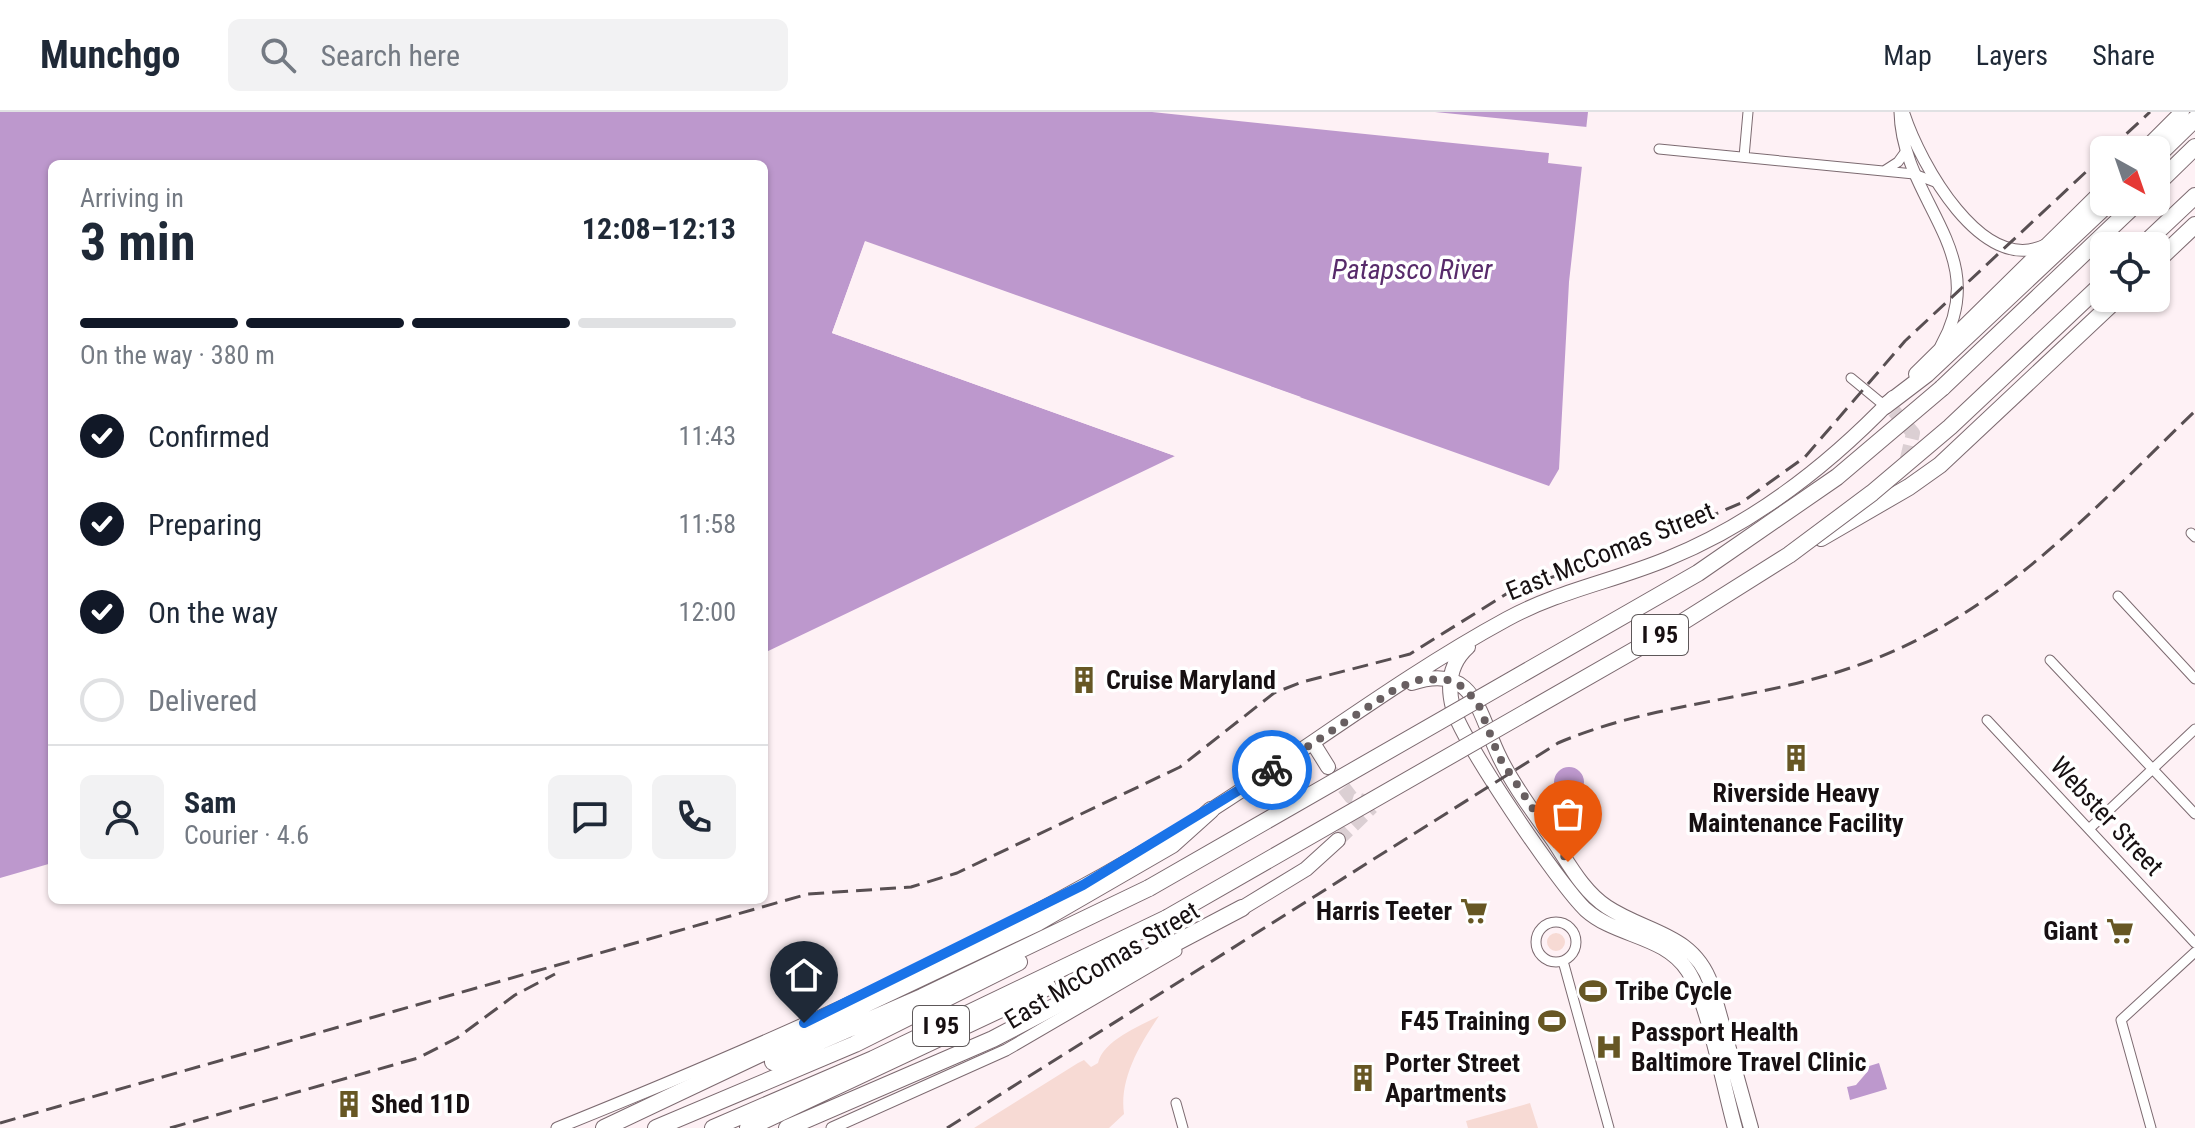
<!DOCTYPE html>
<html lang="en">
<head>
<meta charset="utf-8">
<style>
  :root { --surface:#fff; --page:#f2f2f3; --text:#1f2937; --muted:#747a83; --line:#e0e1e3; --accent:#111827 }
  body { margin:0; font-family:"Roboto Condensed",sans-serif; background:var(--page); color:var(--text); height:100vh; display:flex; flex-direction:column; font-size:30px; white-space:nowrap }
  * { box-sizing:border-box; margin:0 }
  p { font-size:26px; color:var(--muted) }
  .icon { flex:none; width:44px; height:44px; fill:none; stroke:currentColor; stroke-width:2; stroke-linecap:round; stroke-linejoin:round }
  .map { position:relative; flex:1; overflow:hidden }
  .details { position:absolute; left:48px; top:48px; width:720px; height:744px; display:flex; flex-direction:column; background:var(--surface); border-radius:12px; box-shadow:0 2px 6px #0004 }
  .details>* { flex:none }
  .needle { width:52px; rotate:140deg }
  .fabs { position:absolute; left:2090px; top:24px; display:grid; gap:16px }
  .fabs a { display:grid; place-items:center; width:80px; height:80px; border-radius:12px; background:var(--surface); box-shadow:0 2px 6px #0004; font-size:40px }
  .pin { position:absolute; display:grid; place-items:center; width:68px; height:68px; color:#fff; margin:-82px -34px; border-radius:50% 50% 50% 0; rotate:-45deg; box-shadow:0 0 8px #0007 }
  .pin .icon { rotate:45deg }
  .courier { position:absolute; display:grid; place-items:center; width:80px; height:80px; margin:-40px; border:6px solid #1a73e8; border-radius:50%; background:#fff; color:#222; box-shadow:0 2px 10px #0007 }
  .head em { font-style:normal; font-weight:700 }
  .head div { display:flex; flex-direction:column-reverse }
  .head { display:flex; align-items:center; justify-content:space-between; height:136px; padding:0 32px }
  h1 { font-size:52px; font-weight:700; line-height:60px }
  .bar { display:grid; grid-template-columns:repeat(4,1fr); gap:12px 8px; align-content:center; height:96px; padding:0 32px }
  .bar i { height:10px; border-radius:6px; background:var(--line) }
  .bar .active { background:var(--accent) }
  .bar p { grid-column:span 4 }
  .line { display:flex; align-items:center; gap:20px; padding:0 32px; border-top:2px solid var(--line) }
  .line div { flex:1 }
  .round { display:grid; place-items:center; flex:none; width:84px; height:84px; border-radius:12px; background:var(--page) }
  ol { padding:0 32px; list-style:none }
  li { display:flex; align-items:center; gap:24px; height:88px }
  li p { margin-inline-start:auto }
  li .icon { padding:8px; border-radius:50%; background:var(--accent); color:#fff; stroke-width:4 }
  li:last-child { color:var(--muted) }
  li i { width:44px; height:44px; border:4px solid var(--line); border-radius:50% }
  header { display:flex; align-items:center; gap:48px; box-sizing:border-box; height:112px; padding:0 40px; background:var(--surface); border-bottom:2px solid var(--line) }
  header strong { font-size:38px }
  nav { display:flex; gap:44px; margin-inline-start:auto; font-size:28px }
  .search { width:560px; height:72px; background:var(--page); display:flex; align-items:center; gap:20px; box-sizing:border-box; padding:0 28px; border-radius:12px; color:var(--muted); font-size:30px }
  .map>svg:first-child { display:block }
</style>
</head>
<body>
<header>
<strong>Munchgo</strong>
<div class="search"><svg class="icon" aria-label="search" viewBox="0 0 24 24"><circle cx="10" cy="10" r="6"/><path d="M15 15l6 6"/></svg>Search here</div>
<nav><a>Map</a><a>Layers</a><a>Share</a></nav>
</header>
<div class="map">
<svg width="2195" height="1016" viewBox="0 0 2195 1016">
  <rect width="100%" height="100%" fill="#fef1f5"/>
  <path fill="#f7dad4" d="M1547 830a9 9 0 1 1 18 0a9 9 0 1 1-18 0Z
    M1159 904C1140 932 1119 967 1124 1002L1109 1016H974L1078 951 1084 948 1091 955 1098 951C1103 929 1139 914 1159 904Z
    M1530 991 1538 1016H1468L1466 1009Z"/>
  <path fill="#bd98cd" d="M0 0H1588L1569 170 1559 357 1549 374 865 130 832 221 1175 344 764 541V52H52V751L0 766Z
    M1554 670a15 15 0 1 1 30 0a15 15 0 1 1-30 0Z
    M1879 951 1887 977 1850 988 1847 975 1856 973 1868 959 1866 955Z"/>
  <path fill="#fef1f5" d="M1152 0H1435L1587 15 1583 55 1548 51 1549 41Z
    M865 129 1301 285 1296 287 867 134 837 218 1178 343 1175 344 832 221Z"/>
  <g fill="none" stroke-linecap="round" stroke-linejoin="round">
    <path stroke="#dbcfd3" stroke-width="14" stroke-dasharray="14 7" stroke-linecap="butt" d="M1894 299 1913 321 1905 355
      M1331 659 1351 685 1376 693
      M1338 728 1372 695"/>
    <g stroke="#7c6a70" stroke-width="11">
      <path id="minor" d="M1659 37 1914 62 1935 70
        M1744 45 1748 0
        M1884 59 1898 50 1906 39
        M1851 266 1885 294
        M2191 421 2195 425
        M2118 484 2195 567
        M2050 548 2195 702
        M1987 608 2195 831
        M2089 717 2195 617
        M1536 830a20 20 0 1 1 40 0a20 20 0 1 1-40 0Z
        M1563 849 1609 1016
        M1176 991 1183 1016
        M2151 1016 2121 908 2195 840"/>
    </g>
    <g stroke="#7c6a70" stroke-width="13">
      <path id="tertiary" d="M1900 0C1902 90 1994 141 1941 234
        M1904 2C1920 51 1982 164 2045 133
        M557 1016C771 930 985 835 1183 715
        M832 1016 1006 938 1176 839"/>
    </g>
    <g stroke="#7c6a70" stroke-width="16">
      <path id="primary" d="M2144 38 2182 0
        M1916 262 2104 77
        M1468 535C1450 551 1447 573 1453 596 1461 628 1560 774 1586 798 1616 825 1665 823 1688 859 1708 890 1724 977 1735 1016
        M1412 571C1476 549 1479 605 1500 646 1514 675 1535 702 1553 728 1569 752 1583 779 1607 795 1646 821 1693 821 1711 872L1751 1016
        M1313 631 1328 655
        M1211 698C1310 635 1404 563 1507 507 1558 479 1614 469 1667 447 1753 412 1829 353 1893 286
        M1242 796 1306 757 1338 728"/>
    </g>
    <g stroke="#7c6a70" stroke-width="18">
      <path id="motorway" d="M2156 45 2195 7
        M2156 73 2195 35
        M2142 134 2195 84
        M2156 150 2195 113
        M1942 276 2138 90
        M1885 294 1927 262 2110 90
        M1821 426 1909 375 1940 353 2118 186
        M773 950 922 885 1149 776
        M604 1016 1037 811 1172 733 1211 698
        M656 1016 855 932 1019 850
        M713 1016 873 947 1167 806
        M748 1016 1048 875
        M787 1016 993 927 1242 796"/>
    </g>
    <use href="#minor" stroke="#fff" stroke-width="9"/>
    <use href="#tertiary" stroke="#fff" stroke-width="11"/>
    <use href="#primary" stroke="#fff" stroke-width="14"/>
    <use href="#motorway" stroke="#fff" stroke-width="16"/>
    <path stroke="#584f52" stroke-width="3" stroke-dasharray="16 8" stroke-linecap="butt" d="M2109 38 2150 0
      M0 1011 808 782 911 775 957 761 1180 655 1274 581 1302 570 1410 542 1511 479 1633 438 1741 391 1805 345 1905 229 2104 43
      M170 1016 418 946 457 926 515 883 555 862
      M947 1016 1558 631C1649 592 1747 589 1841 559 1994 510 2083 407 2195 299"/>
    <g stroke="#7c6a70" stroke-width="18" stroke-linecap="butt">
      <path id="motorway-bridge" d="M1149 776 1698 461 1837 365 1942 276
        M1167 806 1673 516 1789 443 1872 381 1950 315 2104 170"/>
    </g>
    <use href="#motorway-bridge" stroke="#fff" stroke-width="16"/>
  </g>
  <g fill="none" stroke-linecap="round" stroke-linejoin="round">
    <path stroke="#685f61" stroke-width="8" stroke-dasharray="0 14.4" d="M1272 658 1397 576 1422 567 1450 568 1463 575 1478 591 1499 645 1568 750"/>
    <path stroke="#1a73e8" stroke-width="10" d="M804 911 1083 773 1272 658"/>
  </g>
  <defs>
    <g id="building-bare" transform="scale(2.16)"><path d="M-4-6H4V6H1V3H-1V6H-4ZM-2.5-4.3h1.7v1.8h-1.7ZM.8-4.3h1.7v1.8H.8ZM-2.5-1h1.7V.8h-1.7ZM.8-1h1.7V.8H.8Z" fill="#675724" stroke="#fff" stroke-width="2.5" paint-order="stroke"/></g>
    <g id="supermarket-bare" transform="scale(2.16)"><path d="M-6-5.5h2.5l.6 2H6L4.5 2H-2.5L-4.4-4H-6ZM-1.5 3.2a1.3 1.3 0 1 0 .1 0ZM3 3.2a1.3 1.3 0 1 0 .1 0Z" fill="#675724" stroke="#fff" stroke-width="2.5" paint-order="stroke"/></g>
    <g id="stadium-bare" transform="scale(2.16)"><path d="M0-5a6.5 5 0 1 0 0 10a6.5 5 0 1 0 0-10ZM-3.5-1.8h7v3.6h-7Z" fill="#675724" stroke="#fff" stroke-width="2.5" paint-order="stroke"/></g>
    <g id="hospital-bare" transform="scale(2.16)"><path d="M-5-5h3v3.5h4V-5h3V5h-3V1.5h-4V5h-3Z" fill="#675724" stroke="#fff" stroke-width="2.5" paint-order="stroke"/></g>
  </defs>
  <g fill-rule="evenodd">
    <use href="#building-bare" x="1084" y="568"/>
    <use href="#building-bare" x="1796" y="646"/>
    <use href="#supermarket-bare" x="1474" y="799"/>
    <use href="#supermarket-bare" x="2120" y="819"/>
    <use href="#stadium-bare" x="1593" y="879"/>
    <use href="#stadium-bare" x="1552" y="909"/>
    <use href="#hospital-bare" x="1609" y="935"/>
    <use href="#building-bare" x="1363" y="966"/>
    <use href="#building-bare" x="349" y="992"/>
  </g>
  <g text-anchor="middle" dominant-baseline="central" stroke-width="7" stroke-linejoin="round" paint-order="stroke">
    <g fill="#fff" stroke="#5d5859" stroke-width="2">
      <rect x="1632" y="503" width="56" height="40" rx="6"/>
      <rect x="913" y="894" width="56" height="40" rx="6"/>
    </g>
    <g font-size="24" font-weight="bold" fill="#171012">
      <text x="1660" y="523">I 95</text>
      <text x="941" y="914">I 95</text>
    </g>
    <g font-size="26" fill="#171012" stroke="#fff">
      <text transform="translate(1610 439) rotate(-22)">East McComas Street</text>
      <text transform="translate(2107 704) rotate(47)">Webster Street</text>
      <text transform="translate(1102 853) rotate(-31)">East McComas Street</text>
    </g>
    <g font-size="26" font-weight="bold" fill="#171012" stroke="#fff" text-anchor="start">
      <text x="1106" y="568">Cruise Maryland</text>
      <text x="1796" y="681" text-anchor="middle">Riverside Heavy<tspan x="1796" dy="30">Maintenance Facility</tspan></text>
      <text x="1452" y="799" text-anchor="end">Harris Teeter</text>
      <text x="2098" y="819" text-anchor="end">Giant</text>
      <text x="1615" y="879">Tribe Cycle</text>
      <text x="1530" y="909" text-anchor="end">F45 Training</text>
      <text x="1631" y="920">Passport Health<tspan x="1631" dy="30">Baltimore Travel Clinic</tspan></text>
      <text x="1385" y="951">Porter Street<tspan x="1385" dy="30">Apartments</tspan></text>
      <text x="371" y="992">Shed 11D</text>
    </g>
    <g font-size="28" font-style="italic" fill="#582b6b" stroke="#fff">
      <text x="1412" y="157">Patapsco River</text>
    </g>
  </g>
</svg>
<div class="fabs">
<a><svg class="needle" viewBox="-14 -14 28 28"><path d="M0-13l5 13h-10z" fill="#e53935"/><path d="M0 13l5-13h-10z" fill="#747a83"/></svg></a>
<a><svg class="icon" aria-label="locate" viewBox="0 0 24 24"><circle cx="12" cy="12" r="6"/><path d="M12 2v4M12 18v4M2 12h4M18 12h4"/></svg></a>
</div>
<div class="pin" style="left:1568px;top:750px;background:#ea580c"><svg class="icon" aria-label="bag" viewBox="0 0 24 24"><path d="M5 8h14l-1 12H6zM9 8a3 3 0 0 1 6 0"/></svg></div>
<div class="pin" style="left:804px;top:911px;background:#1f2937"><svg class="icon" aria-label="home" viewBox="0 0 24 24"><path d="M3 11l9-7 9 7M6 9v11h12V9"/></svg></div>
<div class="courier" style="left:1272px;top:658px"><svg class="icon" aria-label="bike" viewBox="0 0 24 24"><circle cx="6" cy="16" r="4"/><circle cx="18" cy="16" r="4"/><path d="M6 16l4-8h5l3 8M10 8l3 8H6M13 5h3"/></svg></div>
<section class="details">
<div class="head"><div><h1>3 min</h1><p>Arriving in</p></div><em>12:08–12:13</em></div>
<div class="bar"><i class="active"></i><i class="active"></i><i class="active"></i><i></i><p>On the way · 380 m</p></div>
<ol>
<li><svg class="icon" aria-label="check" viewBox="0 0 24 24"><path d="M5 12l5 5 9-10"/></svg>Confirmed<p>11:43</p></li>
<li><svg class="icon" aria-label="check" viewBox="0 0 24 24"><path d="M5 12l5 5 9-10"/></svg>Preparing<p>11:58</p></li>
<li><svg class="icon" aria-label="check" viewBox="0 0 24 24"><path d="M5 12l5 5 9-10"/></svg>On the way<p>12:00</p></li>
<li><i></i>Delivered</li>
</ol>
<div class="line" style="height:144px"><a class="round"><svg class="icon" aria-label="person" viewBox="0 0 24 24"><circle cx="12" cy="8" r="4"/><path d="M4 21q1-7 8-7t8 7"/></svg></a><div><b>Sam</b><p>Courier · 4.6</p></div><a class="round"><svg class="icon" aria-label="chat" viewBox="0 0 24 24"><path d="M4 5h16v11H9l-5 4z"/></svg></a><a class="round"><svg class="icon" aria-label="phone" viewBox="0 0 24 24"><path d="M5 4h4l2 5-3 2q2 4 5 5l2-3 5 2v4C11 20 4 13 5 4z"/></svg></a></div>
</section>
</div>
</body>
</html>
